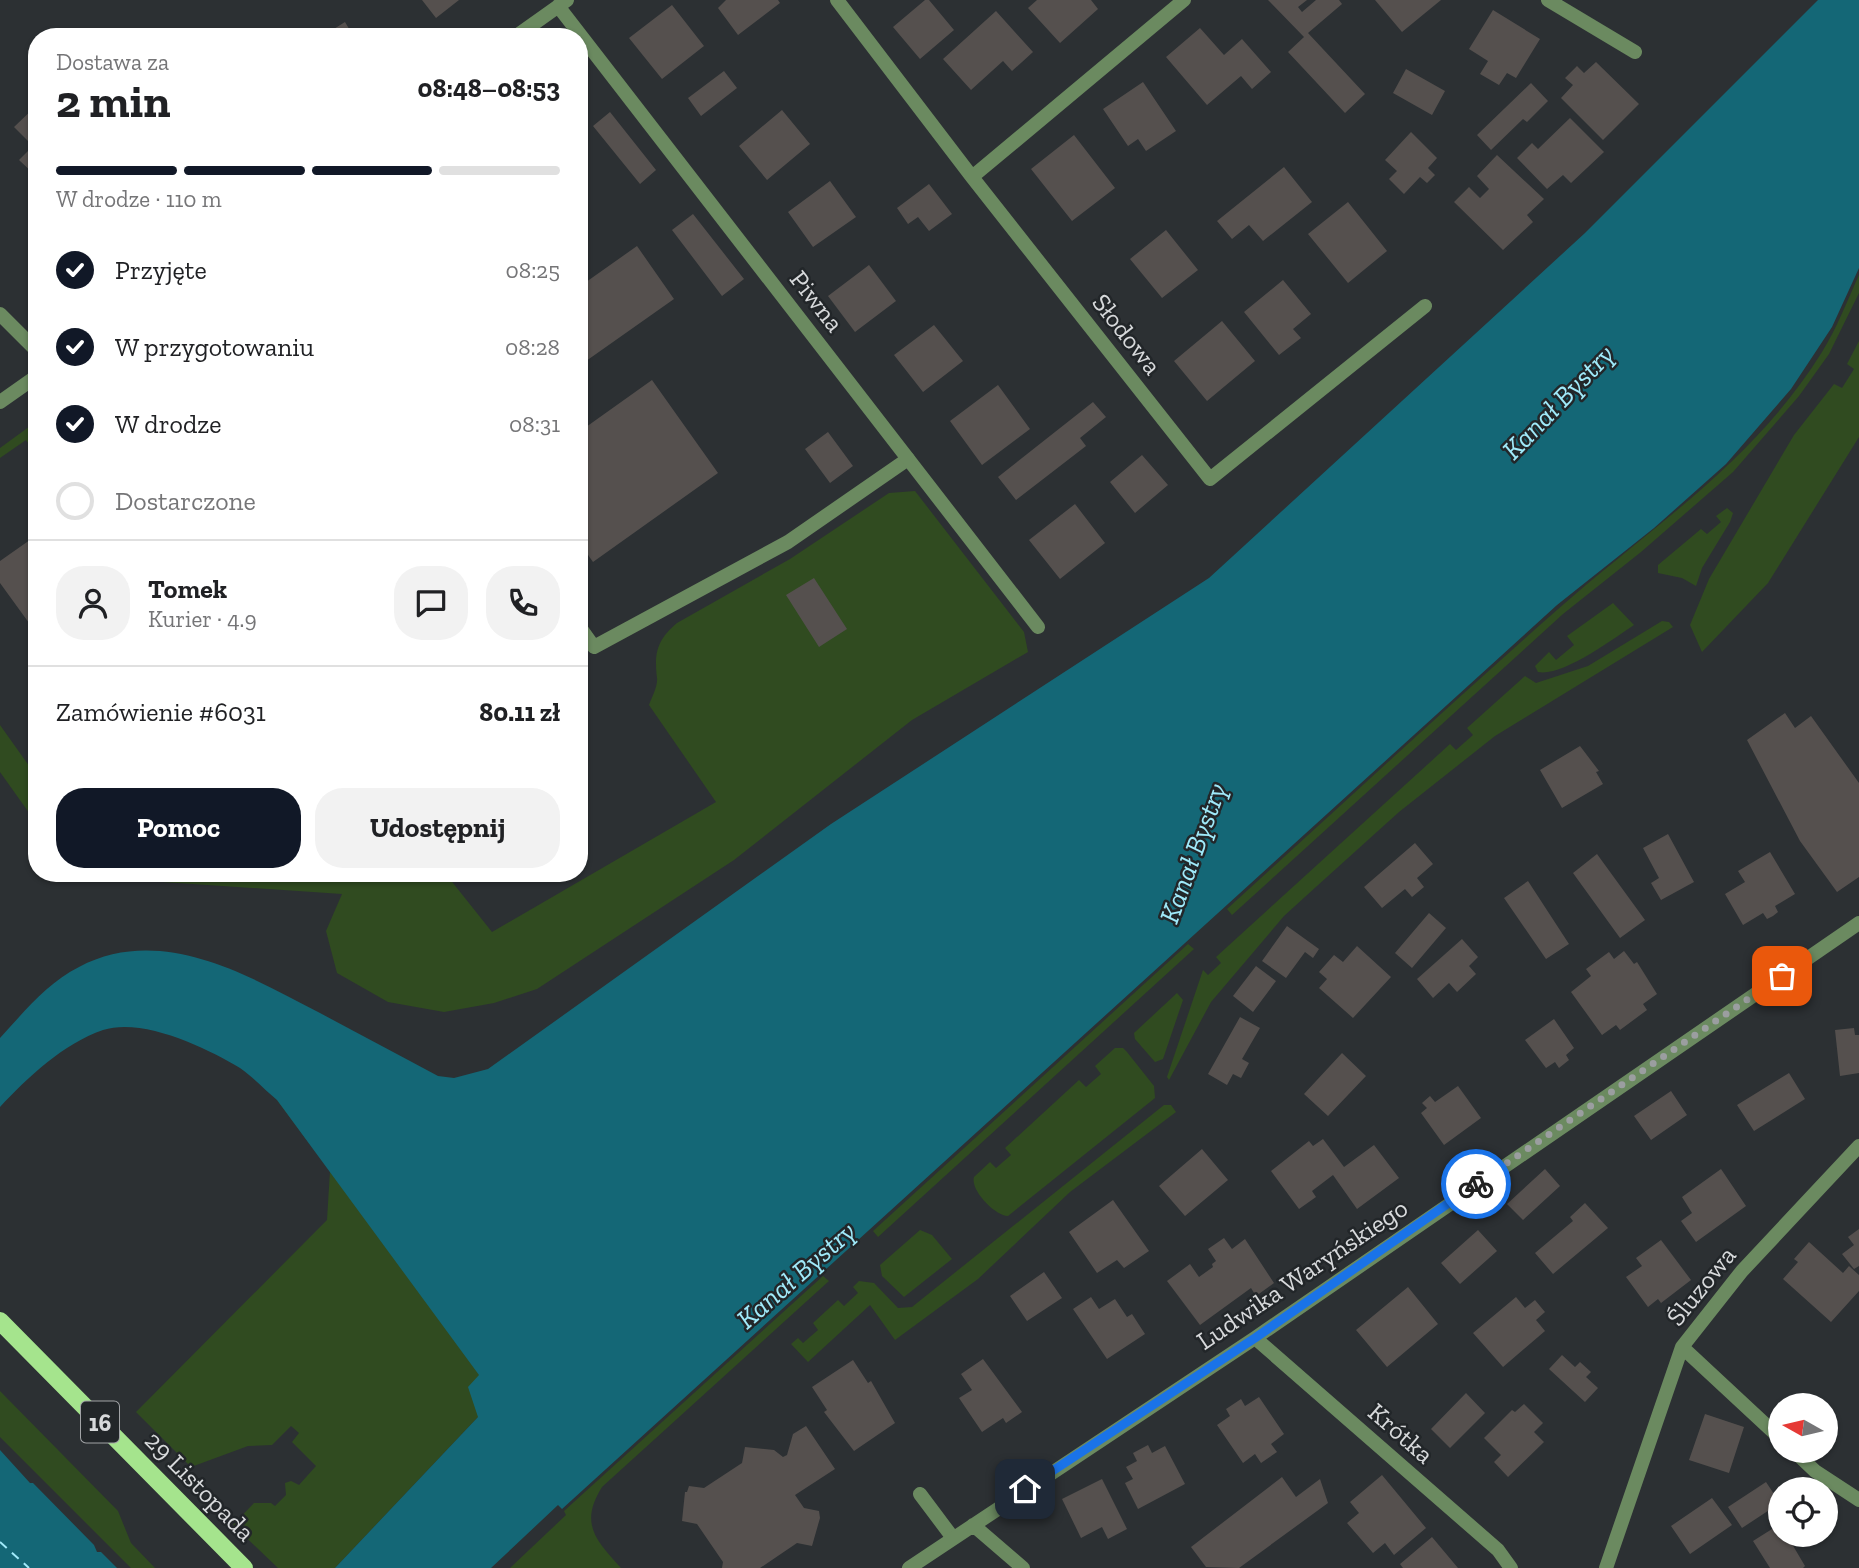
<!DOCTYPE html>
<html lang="pl">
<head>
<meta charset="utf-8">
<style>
  :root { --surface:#fff; --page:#f2f2f2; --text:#202124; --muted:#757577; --line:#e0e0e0; --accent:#111827 }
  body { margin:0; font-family:"Zilla Slab",serif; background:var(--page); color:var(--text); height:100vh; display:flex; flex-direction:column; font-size:26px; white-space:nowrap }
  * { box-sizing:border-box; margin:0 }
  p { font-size:23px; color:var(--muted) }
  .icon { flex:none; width:38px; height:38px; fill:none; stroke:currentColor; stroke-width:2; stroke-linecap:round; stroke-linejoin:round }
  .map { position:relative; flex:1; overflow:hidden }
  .sheet { position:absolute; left:28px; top:28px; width:560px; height:854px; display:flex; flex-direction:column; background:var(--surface); border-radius:28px; box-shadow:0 2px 5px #0004 }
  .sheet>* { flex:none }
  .needle { width:46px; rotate:278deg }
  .fabs { position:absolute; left:1768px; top:1393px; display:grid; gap:14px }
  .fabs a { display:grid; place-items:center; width:70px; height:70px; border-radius:50%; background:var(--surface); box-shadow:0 2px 5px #0004; font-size:35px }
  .pin { position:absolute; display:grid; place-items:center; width:60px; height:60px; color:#fff; margin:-30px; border-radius:14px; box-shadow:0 4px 10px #0006 }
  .courier { position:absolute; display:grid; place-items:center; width:70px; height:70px; margin:-35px; border:5px solid #1a73e8; border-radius:50%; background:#fff; color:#222; box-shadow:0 2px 9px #0007 }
  .summary em { font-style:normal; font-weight:700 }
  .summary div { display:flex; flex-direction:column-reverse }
  .summary { display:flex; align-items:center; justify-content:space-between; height:119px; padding:0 28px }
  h1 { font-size:46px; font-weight:700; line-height:52px }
  .bar { display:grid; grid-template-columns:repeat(4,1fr); gap:10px 7px; align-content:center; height:84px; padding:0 28px }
  .bar i { height:9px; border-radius:5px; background:var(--line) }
  .bar .current { background:var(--accent) }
  .bar p { grid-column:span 4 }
  .line { display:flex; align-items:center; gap:18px; padding:0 28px; border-top:2px solid var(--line) }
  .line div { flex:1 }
  .round { display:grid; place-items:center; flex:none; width:74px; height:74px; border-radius:28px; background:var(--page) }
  ol { padding:0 28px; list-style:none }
  li { display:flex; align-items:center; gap:21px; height:77px }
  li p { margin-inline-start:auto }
  li .icon { padding:7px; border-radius:50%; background:var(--accent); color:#fff; stroke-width:4 }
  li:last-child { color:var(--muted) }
  li i { width:38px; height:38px; border:4px solid var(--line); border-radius:50% }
  .action { display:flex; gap:14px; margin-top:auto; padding:14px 28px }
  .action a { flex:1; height:80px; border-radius:28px; background:var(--accent); color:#fff; font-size:28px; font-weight:700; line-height:80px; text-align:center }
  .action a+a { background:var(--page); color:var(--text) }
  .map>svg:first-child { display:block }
</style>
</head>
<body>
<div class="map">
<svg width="1859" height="1568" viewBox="0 0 1859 1568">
  <rect width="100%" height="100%" fill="#2c3033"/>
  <path fill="#304b20" d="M1859 275V293L1829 354 1799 396 1733 472 1641 552 1563 614 1232 915 1227 909C1337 809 1446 708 1557 610 1652 526 1753 463 1822 352 1837 328 1847 301 1859 275Z
    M1859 341V437L1768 583 1702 652 1690 625 1709 579 1794 435 1834 384 1842 388 1854 369 1847 364Z
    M37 421V455L26 440 0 458V448Z
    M915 491 1024 632 1028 652 912 720 734 860 537 989 494 1003 444 1012 388 1002 337 973 326 931 342 894 73 876 71 873H445L492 932 716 802 649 705C652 697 658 686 657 678 654 653 657 640 677 623L790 559 889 493Z
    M1727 508 1733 513 1730 522 1702 568 1696 586 1682 578 1658 573V565L1701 529 1707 534 1721 522 1716 516Z
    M1613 603 1634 625C1613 639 1562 677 1538 672L1535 666 1549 652 1556 660 1574 645 1567 636Z
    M1662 621 1669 622 1673 627 1495 736 1399 812 1317 886 1284 916 1211 1002 1169 1080 1167 1077 1202 973 1203 970 1208 975 1221 963 1216 957 1450 744 1456 750 1473 735 1467 728 1525 676 1536 683 1588 666Z
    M0 725 37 777V824L0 772Z
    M1188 944 1194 949 878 1237 873 1231Z
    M1177 993 1183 1000 1163 1059 1155 1062 1135 1039 1134 1033Z
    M1115 1048H1123L1127 1052 1154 1086 1155 1098 1008 1216C995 1216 970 1190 974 1177L990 1162 996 1168 1011 1155 1005 1148 1079 1080 1086 1087 1101 1074 1095 1066Z
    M277 1100 610 1362 478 1417 335 1568H278L233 1525 254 1503H271L275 1506 286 1495 285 1483 291 1481 299 1485 316 1466 292 1442 299 1433 291 1426 272 1445 248 1446 191 1467 136 1412 327 1220 330 1171Z
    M1164 1105H1171L1176 1112 1070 1192 978 1279 895 1340 870 1305 808 1362 791 1344 798 1338 803 1343 818 1330 813 1323 838 1300 844 1306 858 1293 853 1287 859 1281 874 1283 898 1308 912 1307Z
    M920 1230 932 1235 952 1259 904 1297 882 1276 880 1265Z
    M823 1276 829 1281 602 1487C579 1524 596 1540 621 1568H510L566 1515 564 1511Z
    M0 1391 118 1511 131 1543 155 1568H131L0 1437Z"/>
  <path fill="#146776" d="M1818 0H1859V268L1832 327 1791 389 1726 464 1654 528 1557 605 562 1509 558 1505 491 1568H335L478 1417 468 1387 479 1375 277 1100C265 1090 253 1077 240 1068 207 1048 143 1017 103 1030 63 1044 28 1077 0 1107V1038C24 1012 47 983 79 967 161 924 247 975 320 1013 359 1034 399 1055 438 1076L454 1078 488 1069 831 824 1209 578 1585 233Z
    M0 1444 123 1568H0Z"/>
  <path fill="#2c3033" d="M0 1440 2 1442 126 1568H117L101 1552H97L94 1545 33 1483H30L0 1450Z"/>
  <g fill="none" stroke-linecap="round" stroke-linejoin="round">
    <path stroke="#a0eafa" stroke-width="2" stroke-dasharray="9 7" stroke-linecap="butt" d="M0 1542 29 1568"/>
  </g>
  <path fill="#55504e" d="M422 0H459L436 18Z
    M726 0H778L780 3 738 35 718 8Z
    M925 0H929L954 30 920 59 893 27Z
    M1037 0H1091L1098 9 1060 43 1028 8Z
    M1268 0H1307L1298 7 1302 12 1316 0H1339L1342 4 1308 33 1365 94 1345 113 1288 52 1304 37Z
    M1375 0H1441L1402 32Z
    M672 5 704 46 662 79 629 38Z
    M1493 10 1540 39 1516 78 1507 73 1499 85 1480 74 1488 61 1469 49Z
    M996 11 1033 52 1012 71 1003 61 971 90 943 59Z
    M345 22 354 37H321Z
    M1200 28 1224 55 1242 39 1271 72 1252 89 1241 76 1207 105 1166 57Z
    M1596 62 1639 104 1603 140 1561 98 1573 85 1565 78 1577 66 1584 73Z
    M1406 69 1445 91 1432 115 1393 93Z
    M724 71 737 88 701 116 688 98Z
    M1143 82 1176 131 1146 151 1138 139 1128 146 1103 109Z
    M1531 83 1548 101 1527 122 1523 119 1491 150 1477 135Z
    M37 105V140L32 145 14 127Z
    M782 110 810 144 767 180 739 146Z
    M610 112 656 170 640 184 593 126Z
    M1570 118 1604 152 1571 183 1563 175 1547 189 1517 158 1532 143 1538 149Z
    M1411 132 1437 158 1428 168 1435 175 1427 183 1420 177 1404 194 1389 179 1397 171 1385 160Z
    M1074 135 1115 188 1072 221 1031 169Z
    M37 142V177L19 160Z
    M1497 155 1544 199 1527 215 1533 222 1503 250 1454 202 1469 187 1480 198 1489 189 1477 176Z
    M1284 167 1312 202 1263 241 1249 225 1232 239 1217 221Z
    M830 181 856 217 813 247 788 212Z
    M929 184 952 214 929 231 918 217 908 224 897 208Z
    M1348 202 1387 251 1348 283 1308 234Z
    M693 214 744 279 722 296 672 230Z
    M1166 230 1198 270 1162 298 1130 259Z
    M637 246 674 299 579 366V287Z
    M869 265 896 301 855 332 828 296Z
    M1283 280 1311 314 1293 329 1301 338 1279 355 1244 312Z
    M1222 321 1255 361 1207 401 1174 361Z
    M934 325 963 361 923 392 894 355Z
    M652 380 718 473 593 562 579 542V432Z
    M998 385 1030 429 982 465 950 421Z
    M1093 402 1106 417 1080 438 1086 446 1016 500 998 477Z
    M828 432 853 466 830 483 805 449Z
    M1142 455 1168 485 1135 513 1110 482Z
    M1075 504 1105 543 1060 579 1029 540Z
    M37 535V634L0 583V561Z
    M814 578 847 629 819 647 786 595Z
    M1785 713 1795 728 1811 716 1859 783V877L1837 892 1800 841 1747 740Z
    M1580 746 1599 771 1596 772 1603 784 1562 808 1540 770Z
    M1668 834 1694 882 1661 900 1651 883 1659 878 1643 848Z
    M1415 843 1433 864 1417 878 1424 887 1412 897 1405 889 1382 908 1364 887Z
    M1770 852 1795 894 1775 906 1778 912 1773 916 1767 919 1763 913 1743 925 1725 894 1745 882 1738 871Z
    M1597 854 1645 920 1620 938 1573 873Z
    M1528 881 1569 944 1546 959 1504 898Z
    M1429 913 1446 928 1412 968 1395 953Z
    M1287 926 1319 949 1313 958 1305 952 1286 978 1262 961Z
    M1462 939 1478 957 1469 966 1476 974 1457 992 1449 983 1433 998 1417 979Z
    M1357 946 1391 977 1353 1018 1319 988 1327 979 1319 972 1334 955 1343 962Z
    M1624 951 1634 964 1637 962 1657 994 1643 1004 1647 1010 1620 1030 1616 1025 1602 1035 1571 992 1591 976 1586 969 1609 952 1614 959Z
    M1256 966 1276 981 1253 1012 1233 996Z
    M1240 1017 1260 1028 1242 1059 1249 1063 1241 1078 1233 1074 1227 1085 1208 1074Z
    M1554 1019 1574 1048 1566 1055 1569 1060 1559 1068 1555 1062 1546 1068 1525 1040Z
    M1854 1028 1855 1035H1859V1073L1840 1076 1835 1030Z
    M1342 1053 1366 1076 1328 1116 1304 1094Z
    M1789 1073 1805 1099 1754 1131 1737 1105Z
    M1458 1086 1481 1118 1444 1145 1421 1113 1427 1108 1422 1103 1430 1096 1435 1102Z
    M1671 1091 1687 1115 1651 1140 1634 1116Z
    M1323 1139 1344 1167 1374 1145 1399 1178 1357 1209 1333 1175 1312 1191 1316 1197 1299 1209 1271 1171 1309 1141 1313 1146Z
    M1202 1149 1228 1180 1185 1216 1159 1186Z
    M1545 1169 1560 1186 1523 1220 1507 1204Z
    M1721 1169 1746 1206 1696 1242 1681 1221 1692 1213 1682 1197Z
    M1113 1200 1149 1251 1124 1268 1117 1260 1097 1273 1069 1232Z
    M1585 1203 1608 1228 1553 1274 1535 1253 1573 1221 1570 1217Z
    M1859 1229V1266L1854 1269 1842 1254 1854 1245 1848 1237Z
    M1478 1230 1497 1251 1460 1284 1441 1263Z
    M1224 1238 1232 1249 1245 1239 1274 1283 1256 1296 1251 1288 1200 1325 1167 1281 1190 1264 1199 1277 1213 1267 1212 1264 1216 1261 1208 1249Z
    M1661 1240 1691 1280 1661 1303 1658 1299 1648 1307 1626 1277 1642 1266 1636 1258Z
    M1809 1242 1843 1273 1849 1266 1859 1275V1291L1831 1322 1783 1279 1798 1262 1794 1259Z
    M1044 1272 1062 1298 1027 1321 1010 1296Z
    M1408 1287 1438 1324 1387 1367 1356 1330Z
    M1091 1297 1099 1309 1115 1299 1127 1317 1132 1314 1145 1334 1107 1359 1073 1309Z
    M1516 1297 1525 1308 1535 1300 1545 1312 1536 1320 1545 1331 1503 1367 1473 1333Z
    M1562 1355 1575 1367 1580 1362 1591 1372 1586 1377 1598 1388 1585 1402 1549 1369Z
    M983 1359 1022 1412 1006 1423 1003 1418 982 1432 959 1398 972 1390 961 1374Z
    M853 1360 868 1383 871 1381 895 1423 854 1451 824 1412 827 1410 812 1387Z
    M1466 1393 1485 1413 1450 1448 1431 1429Z
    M1259 1397 1284 1434 1271 1444 1277 1452 1261 1463 1255 1454 1243 1463 1217 1425 1230 1416 1226 1409 1241 1399 1245 1406Z
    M1524 1404 1543 1423 1534 1432 1544 1442 1508 1477 1494 1462 1501 1455 1484 1438 1512 1410 1515 1412Z
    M1705 1414 1744 1427 1729 1473 1689 1460Z
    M806 1426 835 1469 795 1495 804 1508 819 1511 820 1518 812 1546 797 1543 760 1568H722L723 1562 697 1524 682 1521 685 1492H687L689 1486 704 1488 742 1463 745 1447 774 1450 783 1457 787 1455 793 1434Z
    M1148 1445 1152 1453 1165 1446 1185 1484 1138 1509 1125 1483 1133 1479 1126 1467 1137 1461 1133 1453Z
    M1382 1475 1426 1528 1394 1555 1385 1543 1373 1553 1347 1523 1359 1513 1350 1502Z
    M1282 1477 1296 1497 1320 1479 1328 1503 1239 1568 1206 1567 1191 1547Z
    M1102 1479 1127 1529 1108 1539 1102 1527 1081 1538 1062 1499Z
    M1766 1482 1780 1503 1742 1528 1728 1507Z
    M1712 1498 1732 1525 1690 1554 1671 1526Z
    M1780 1524V1535H1793L1797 1541 1792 1544 1805 1566 1803 1568H1770L1753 1541Z
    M1432 1537 1458 1568H1403L1400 1564Z"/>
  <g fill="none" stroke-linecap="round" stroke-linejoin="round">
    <path stroke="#6b8a60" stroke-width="14" d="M579 626 594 647 788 542 908 459
      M920 1494 953 1538"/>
    <path stroke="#6b8a60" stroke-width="14" d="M837 0 972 177 1210 479 1425 306
      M1548 0 1635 52
      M558 6 1038 627
      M515 37 567 0
      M972 177 1184 0
      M0 314 37 351
      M0 402 37 376
      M1255 1338 1498 1550 1511 1568
      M1682 1347 1780 1438
      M1794 1451 1815 1471 1859 1500
      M973 1525 1023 1568
      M909 1568 1255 1338 1859 923
      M1606 1568 1682 1347 1742 1271 1859 1146"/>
    <path stroke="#a5e48d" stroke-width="18" d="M0 1321 244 1568"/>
  </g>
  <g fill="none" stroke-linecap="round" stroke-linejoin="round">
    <path stroke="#9b9ea0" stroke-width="7" stroke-dasharray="0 12.6" d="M1476 1184 1782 976"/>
    <path stroke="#1a73e8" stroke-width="9" d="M1025 1489 1255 1338 1476 1184"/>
  </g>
  <g text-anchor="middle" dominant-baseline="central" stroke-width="5" stroke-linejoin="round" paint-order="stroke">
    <rect fill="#222629" stroke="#a1a3a6" stroke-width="2" x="81" y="1401.5" width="38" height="41" rx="5"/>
    <g font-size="24" font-weight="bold" fill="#d7d9db">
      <text x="100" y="1422">16</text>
    </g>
    <g font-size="26" fill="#d7d9db" stroke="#222629">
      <text transform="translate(817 301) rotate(52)">Piwna</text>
      <text transform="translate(1127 334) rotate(52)">Słodowa</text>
      <text transform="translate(1302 1274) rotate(-34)">Ludwika Waryńskiego</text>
      <text transform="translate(1701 1286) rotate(-51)">Śluzowa</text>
      <text transform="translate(1401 1433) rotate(41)">Krótka</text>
      <text transform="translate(200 1486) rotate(45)">29 Listopada</text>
    </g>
    <g font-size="28" font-style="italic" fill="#a0eafa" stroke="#222629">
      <text transform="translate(1558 402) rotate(-46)">Kanał Bystry</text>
      <text transform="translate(1193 853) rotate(-70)">Kanał Bystry</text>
      <text transform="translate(796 1275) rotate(-41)">Kanał Bystry</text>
    </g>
  </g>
</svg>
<div class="fabs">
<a><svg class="needle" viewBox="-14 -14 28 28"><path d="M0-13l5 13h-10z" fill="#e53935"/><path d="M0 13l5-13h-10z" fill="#757577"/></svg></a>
<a><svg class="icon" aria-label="locate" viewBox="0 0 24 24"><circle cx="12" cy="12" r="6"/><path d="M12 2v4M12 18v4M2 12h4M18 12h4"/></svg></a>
</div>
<div class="pin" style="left:1782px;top:976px;background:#ea580c"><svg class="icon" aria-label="bag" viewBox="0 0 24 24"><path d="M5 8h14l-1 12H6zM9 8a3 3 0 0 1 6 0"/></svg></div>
<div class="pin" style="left:1025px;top:1489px;background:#1f2937"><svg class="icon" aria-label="home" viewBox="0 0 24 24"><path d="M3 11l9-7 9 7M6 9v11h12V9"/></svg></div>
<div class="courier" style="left:1476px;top:1184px"><svg class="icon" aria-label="bike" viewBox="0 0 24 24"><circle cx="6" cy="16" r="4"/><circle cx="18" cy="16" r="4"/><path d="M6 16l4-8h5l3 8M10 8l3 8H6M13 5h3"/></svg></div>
<section class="sheet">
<div class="summary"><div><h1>2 min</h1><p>Dostawa za</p></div><em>08:48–08:53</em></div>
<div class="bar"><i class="current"></i><i class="current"></i><i class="current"></i><i></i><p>W drodze · 110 m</p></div>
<ol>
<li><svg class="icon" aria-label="check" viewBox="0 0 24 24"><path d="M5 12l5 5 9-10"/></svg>Przyjęte<p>08:25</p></li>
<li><svg class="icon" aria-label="check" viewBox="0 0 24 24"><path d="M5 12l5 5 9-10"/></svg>W przygotowaniu<p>08:28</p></li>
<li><svg class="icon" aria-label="check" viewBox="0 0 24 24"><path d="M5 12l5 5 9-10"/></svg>W drodze<p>08:31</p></li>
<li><i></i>Dostarczone</li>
</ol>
<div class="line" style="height:126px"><a class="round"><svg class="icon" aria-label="person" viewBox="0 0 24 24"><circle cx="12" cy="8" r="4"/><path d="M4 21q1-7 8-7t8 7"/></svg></a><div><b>Tomek</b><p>Kurier · 4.9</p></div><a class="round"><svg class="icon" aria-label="chat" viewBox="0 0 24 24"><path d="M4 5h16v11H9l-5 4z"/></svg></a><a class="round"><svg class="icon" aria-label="phone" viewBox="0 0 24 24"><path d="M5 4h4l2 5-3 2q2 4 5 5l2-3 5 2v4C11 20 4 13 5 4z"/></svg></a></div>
<div class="line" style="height:91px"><div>Zamówienie #6031</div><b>80.11 zł</b></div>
<div class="action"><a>Pomoc</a><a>Udostępnij</a></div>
</section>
</div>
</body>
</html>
